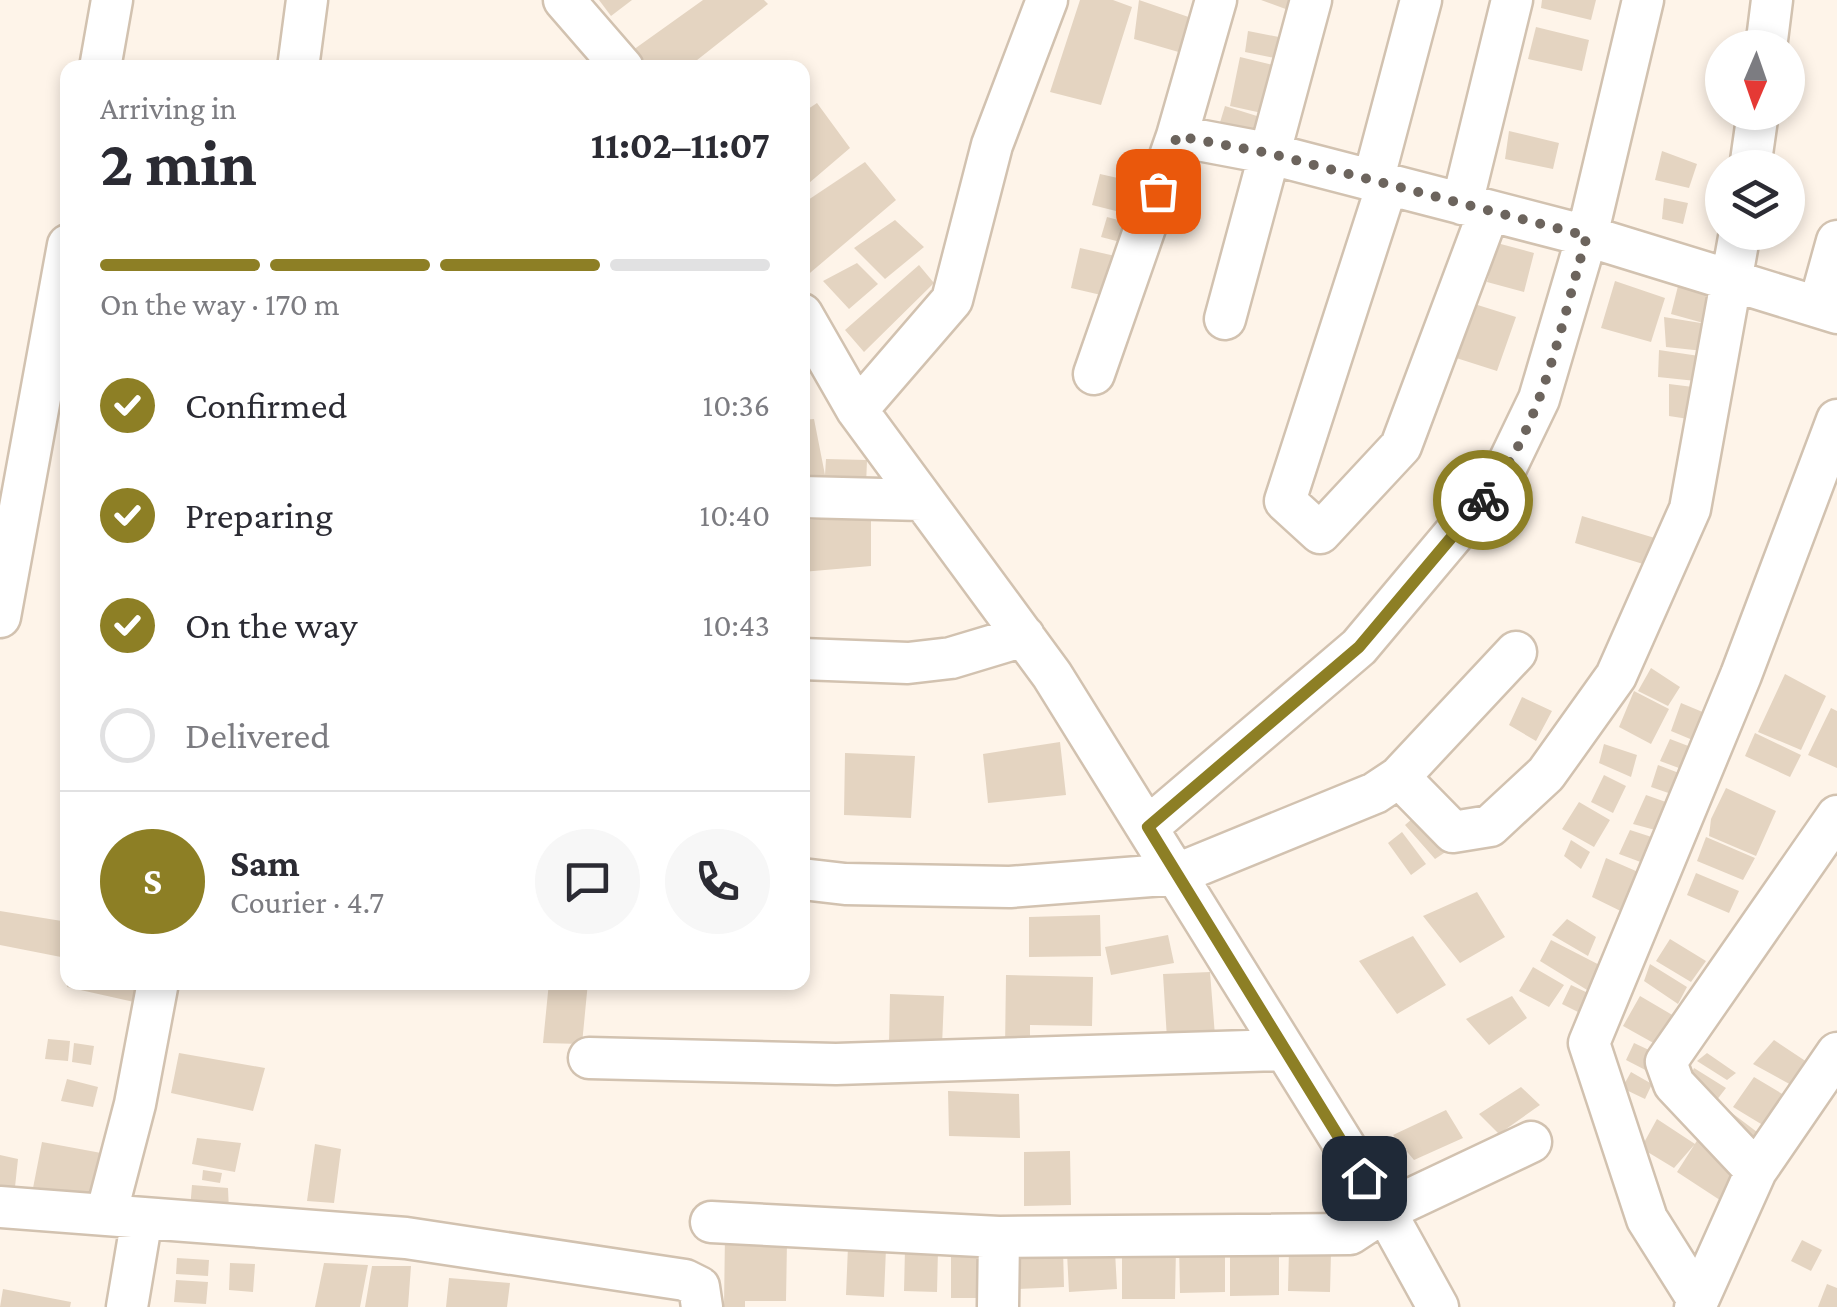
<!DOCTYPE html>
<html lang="en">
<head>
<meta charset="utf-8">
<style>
  :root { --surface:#fff; --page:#f7f7f7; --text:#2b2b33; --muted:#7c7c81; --line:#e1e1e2; --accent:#8d7f25 }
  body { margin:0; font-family:"Crimson Pro",serif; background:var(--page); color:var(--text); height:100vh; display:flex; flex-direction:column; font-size:38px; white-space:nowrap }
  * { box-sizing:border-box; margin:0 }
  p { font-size:32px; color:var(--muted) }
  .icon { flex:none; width:55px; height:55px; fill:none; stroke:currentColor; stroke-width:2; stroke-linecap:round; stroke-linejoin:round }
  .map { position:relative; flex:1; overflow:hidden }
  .side { position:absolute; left:60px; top:60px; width:750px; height:930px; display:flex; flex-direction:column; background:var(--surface); border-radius:20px; box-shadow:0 5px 15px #0003 }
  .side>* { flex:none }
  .needle { width:65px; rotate:182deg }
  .tools { position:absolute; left:1705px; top:30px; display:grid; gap:20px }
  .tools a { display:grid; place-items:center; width:100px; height:100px; border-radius:50%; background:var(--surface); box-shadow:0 5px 15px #0003; font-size:50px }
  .pin { position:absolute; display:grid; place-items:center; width:85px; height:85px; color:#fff; margin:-42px; border-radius:20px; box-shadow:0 5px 15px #0006 }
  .courier { position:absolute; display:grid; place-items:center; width:100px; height:100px; margin:-50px; border:8px solid #8d7f25; border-radius:50%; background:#fff; color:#222; box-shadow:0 2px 12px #0007 }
  .headline em { font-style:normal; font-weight:700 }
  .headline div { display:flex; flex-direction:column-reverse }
  .headline { display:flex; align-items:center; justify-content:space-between; height:170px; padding:0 40px }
  h1 { font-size:65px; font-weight:700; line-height:75px }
  .bar { display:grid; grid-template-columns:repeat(4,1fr); gap:15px 10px; align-content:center; height:120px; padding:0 40px }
  .bar i { height:12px; border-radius:8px; background:var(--line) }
  .bar .active { background:var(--accent) }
  .bar p { grid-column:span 4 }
  .line { display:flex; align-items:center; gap:25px; padding:0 40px; border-top:2px solid var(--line) }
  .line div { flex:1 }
  .round { display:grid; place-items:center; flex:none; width:105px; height:105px; border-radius:52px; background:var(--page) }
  ol { padding:0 40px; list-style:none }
  li { display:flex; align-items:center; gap:30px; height:110px }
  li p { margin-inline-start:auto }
  li .icon { padding:10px; border-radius:50%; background:var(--accent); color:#fff; stroke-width:4 }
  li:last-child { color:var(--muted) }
  li i { width:55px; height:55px; border:5px solid var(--line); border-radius:50% }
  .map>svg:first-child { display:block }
</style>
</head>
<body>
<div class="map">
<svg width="1837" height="1307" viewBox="0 0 1837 1307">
  <rect width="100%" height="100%" fill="#fef4e9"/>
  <path fill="#e4d4c1" d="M599 0H632L611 16Z
    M703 0H764L768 4 687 68H653L633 50Z
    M1080 0H1113L1132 7 1101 105 1050 92Z
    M1139 0 1209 24 1199 58 1134 39Z
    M1261 0H1306L1302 15Z
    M1542 0H1596L1591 20 1541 8Z
    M1536 27 1589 40 1582 71 1528 59Z
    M1248 31 1294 40 1289 61 1245 52Z
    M1240 57 1286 68 1280 117 1230 106Z
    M817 103 850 148 802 189V113Z
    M1225 106 1273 121 1267 139 1218 129Z
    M1509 131 1559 143 1553 169 1505 159Z
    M1662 151 1697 164 1689 188 1655 180Z
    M865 162 896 200 804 278 802 204Z
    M1100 174 1149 185 1140 217 1092 205Z
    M1664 198 1688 203 1683 224 1662 219Z
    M1107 217 1137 225 1132 245 1101 237Z
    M895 220 924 247 885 279 854 248Z
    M1497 243 1534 253 1524 292 1487 282Z
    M1080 248 1124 258 1114 298 1071 288Z
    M857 263 878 284 849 309 823 281Z
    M919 265 934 283 864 352 845 330Z
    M1615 281 1665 298 1651 342 1601 328Z
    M1678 286 1719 296 1713 352 1666 347 1664 317 1707 324 1671 314Z
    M1468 302 1516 317 1497 371 1450 356Z
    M1659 350 1719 359 1715 383 1658 377Z
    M1669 384 1709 389 1708 422 1669 416Z
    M814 419 825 475 826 459 867 460 866 486H824L825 475H802V420Z
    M1582 516 1668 542 1656 568 1575 543Z
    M802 520H871V566L802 572Z
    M1651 668 1680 687 1668 706 1638 691Z
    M1785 674 1826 696 1801 750 1758 732Z
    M1634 691 1669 709 1651 744 1619 727Z
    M1522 697 1552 711 1536 741 1509 725Z
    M1681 703 1717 718 1707 746 1671 731Z
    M1831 708 1837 711V768L1808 755Z
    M1755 733 1801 755 1790 777 1745 756Z
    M1670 739 1704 752 1695 774 1660 761Z
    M1060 742 1066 795 988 803 983 754Z
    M1604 744 1637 755 1631 777 1599 763Z
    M845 753 915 756 911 818 844 815Z
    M1658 765 1692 778 1683 798 1651 787Z
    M1604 775 1626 786 1613 813 1591 802Z
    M1726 788 1776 811 1756 856 1709 836 1711 819Z
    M1646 795 1680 807 1670 834 1633 824Z
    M1579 802 1610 820 1594 847 1562 829Z
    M1420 812 1450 849 1435 859 1405 825Z
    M1630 830 1667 842 1654 867 1619 854Z
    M1402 832 1426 864 1411 875 1388 843Z
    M1706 837 1755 858 1743 880 1697 861Z
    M1571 840 1590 852 1581 869 1564 856Z
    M1606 858 1652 878 1639 920 1592 897Z
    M1696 873 1739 891 1729 913 1687 895Z
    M1477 892 1505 937 1460 963 1423 916Z
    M0 911 68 922 66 958 0 945Z
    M1100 915 1101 956 1029 957V917Z
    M1567 919 1596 937 1588 956 1552 935Z
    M1168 935 1174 963 1111 975 1105 947Z
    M1413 936 1446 985 1397 1014 1359 961Z
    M1670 939 1706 961 1691 982 1656 961Z
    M1551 940 1617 974 1605 1001 1596 1021 1562 1004 1571 985 1605 1001 1540 961Z
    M1650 964 1687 987 1678 1004 1644 981Z
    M1533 967 1564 985 1549 1007 1519 991Z
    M1210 972 1215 1036 1167 1039 1163 974Z
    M1006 975 1093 977 1092 1026 1030 1025V1050L1005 1049Z
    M68 982H148L143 1004 67 987Z
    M549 982H588L582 1044 543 1043Z
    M890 994 944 996 942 1046 889 1044Z
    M1512 996 1527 1018 1489 1045 1466 1019Z
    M1640 996 1686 1023 1666 1050 1623 1026Z
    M48 1039 70 1041 68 1061 45 1059Z
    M1774 1040 1813 1066 1795 1087 1753 1064Z
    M74 1043 94 1046 91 1065 72 1062Z
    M1634 1043 1666 1058 1657 1076 1626 1060Z
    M179 1053 265 1068 253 1111 171 1093Z
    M1707 1053 1736 1073 1727 1080 1697 1061Z
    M1694 1068 1726 1088 1716 1101 1761 1135 1745 1159 1688 1082Z
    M1631 1072 1652 1084 1645 1099 1622 1088Z
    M1754 1077 1789 1098 1766 1127 1733 1107Z
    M67 1079 98 1087 93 1107 61 1101Z
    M1521 1087 1540 1105 1499 1134 1479 1114Z
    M948 1091 1019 1094 1020 1138 949 1136Z
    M1446 1110 1463 1138 1414 1160 1393 1135Z
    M1657 1119 1695 1144 1674 1168 1641 1148Z
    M197 1138 241 1143 235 1172 192 1164Z
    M1698 1139 1749 1174 1726 1204 1677 1172Z
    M42 1142 112 1155 104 1195 33 1188Z
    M315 1144 341 1149 334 1203 307 1201Z
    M1070 1151 1071 1205 1024 1206V1152Z
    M0 1155 18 1159 15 1187 0 1185Z
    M203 1170 222 1173 220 1183 202 1180Z
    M192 1185 228 1188 229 1212 190 1209Z
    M725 1234 787 1241 786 1301H745V1307H724Z
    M1802 1240 1822 1250 1811 1271 1791 1261Z
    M1279 1243V1295L1230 1296V1244Z
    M1179 1245H1225V1292L1180 1293Z
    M848 1246 886 1248 884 1297 846 1295Z
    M1122 1246 1176 1247 1175 1299H1122Z
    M905 1249 938 1250 937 1292 904 1291Z
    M1063 1249 1064 1287 1018 1289 1017 1250Z
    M1289 1250 1331 1252 1330 1292 1288 1291Z
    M951 1251H986L985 1298H951Z
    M1115 1251 1117 1289 1069 1292 1067 1253Z
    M177 1258 209 1260 208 1276 176 1274Z
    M230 1263 255 1264 253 1292 229 1290Z
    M324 1263 368 1265 360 1307H315Z
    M372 1266H411L408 1307H365Z
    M449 1278 510 1283 507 1307H446Z
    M176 1280 208 1282 206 1304 174 1302Z
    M1827 1284 1837 1288V1307H1818Z
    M3 1289 71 1302 70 1307H0Z"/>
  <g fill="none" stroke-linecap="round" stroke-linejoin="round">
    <g stroke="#d2c2b0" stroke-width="45">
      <path id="street" d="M564 0 623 68
        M1766 48 1772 0
        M100 68 112 0
        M298 68 307 0
        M1177 136 1267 153 1587 236 1837 313
        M1750 168 1758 112
        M1373 181 1421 0
        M1387 185 1285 501 1320 533 1401 446 1489 211
        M1462 204 1512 0
        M1819 306 1837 241
        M802 314 857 410 1052 675 1385 1211 1438 1307
        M1225 319 1311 0
        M1094 374 1177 136 1216 0
        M857 410 952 300 992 145 1047 0
        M802 497 922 500
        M0 617 68 245
        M802 659 908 663 951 658 1024 636
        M1399 777 1453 832 1490 826 1546 774 1616 676 1690 509 1740 232
        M1148 827 1359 647 1501 478 1539 399 1587 236 1643 0
        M802 879 845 884 1010 887 1177 874 1375 793 1399 777 1516 652
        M589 1058 836 1064 1282 1050
        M1756 1171 1674 1084 1666 1062 1837 816
        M0 1207 406 1238 685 1280 699 1287 702 1307
        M106 1215 135 1104 158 982
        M711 1222 999 1237 1350 1234 1385 1211 1531 1142
        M1698 1300 1647 1219 1589 1043 1741 675 1837 420
        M127 1307 142 1218
        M998 1307 999 1237
        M1695 1307 1756 1171 1837 1053"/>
    </g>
    <use href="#street" stroke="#fff" stroke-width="40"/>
  </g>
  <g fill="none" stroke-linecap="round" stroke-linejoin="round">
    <path stroke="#6c645d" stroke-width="10" stroke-dasharray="0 18" d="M1158 191 1177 136 1268 153 1587 236C1560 326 1544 426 1483 500"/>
    <path stroke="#8d7f25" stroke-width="12" d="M1364 1178 1148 827 1359 647 1483 500"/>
  </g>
</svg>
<div class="tools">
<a><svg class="needle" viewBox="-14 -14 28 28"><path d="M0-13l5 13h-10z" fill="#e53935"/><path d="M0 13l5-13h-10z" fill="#7c7c81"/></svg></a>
<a><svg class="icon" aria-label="layers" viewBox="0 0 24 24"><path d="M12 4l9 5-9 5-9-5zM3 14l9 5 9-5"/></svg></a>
</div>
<div class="pin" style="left:1158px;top:191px;background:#ea580c"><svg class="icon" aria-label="bag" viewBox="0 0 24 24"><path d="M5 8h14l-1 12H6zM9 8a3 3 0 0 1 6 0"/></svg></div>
<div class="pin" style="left:1364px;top:1178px;background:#1f2937"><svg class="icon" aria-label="home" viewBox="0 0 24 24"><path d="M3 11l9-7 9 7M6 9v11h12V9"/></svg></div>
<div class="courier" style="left:1483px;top:500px"><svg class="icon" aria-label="bike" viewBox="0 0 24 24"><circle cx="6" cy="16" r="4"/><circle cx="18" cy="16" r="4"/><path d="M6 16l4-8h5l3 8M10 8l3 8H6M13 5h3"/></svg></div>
<section class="side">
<div class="headline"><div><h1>2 min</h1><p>Arriving in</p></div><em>11:02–11:07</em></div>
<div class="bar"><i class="active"></i><i class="active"></i><i class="active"></i><i></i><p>On the way · 170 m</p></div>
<ol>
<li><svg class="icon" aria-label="check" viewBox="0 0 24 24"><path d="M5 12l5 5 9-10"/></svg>Confirmed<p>10:36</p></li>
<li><svg class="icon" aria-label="check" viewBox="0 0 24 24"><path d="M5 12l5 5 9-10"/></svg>Preparing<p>10:40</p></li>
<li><svg class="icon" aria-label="check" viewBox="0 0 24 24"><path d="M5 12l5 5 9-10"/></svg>On the way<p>10:43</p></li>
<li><i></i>Delivered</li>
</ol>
<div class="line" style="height:180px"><b class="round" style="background:var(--accent);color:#fff">S</b><div><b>Sam</b><p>Courier · 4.7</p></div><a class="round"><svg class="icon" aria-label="chat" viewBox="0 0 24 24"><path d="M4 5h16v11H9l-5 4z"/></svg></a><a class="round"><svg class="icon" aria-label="phone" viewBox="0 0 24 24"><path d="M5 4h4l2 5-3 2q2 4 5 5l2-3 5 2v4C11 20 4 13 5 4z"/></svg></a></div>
</section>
</div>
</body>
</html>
